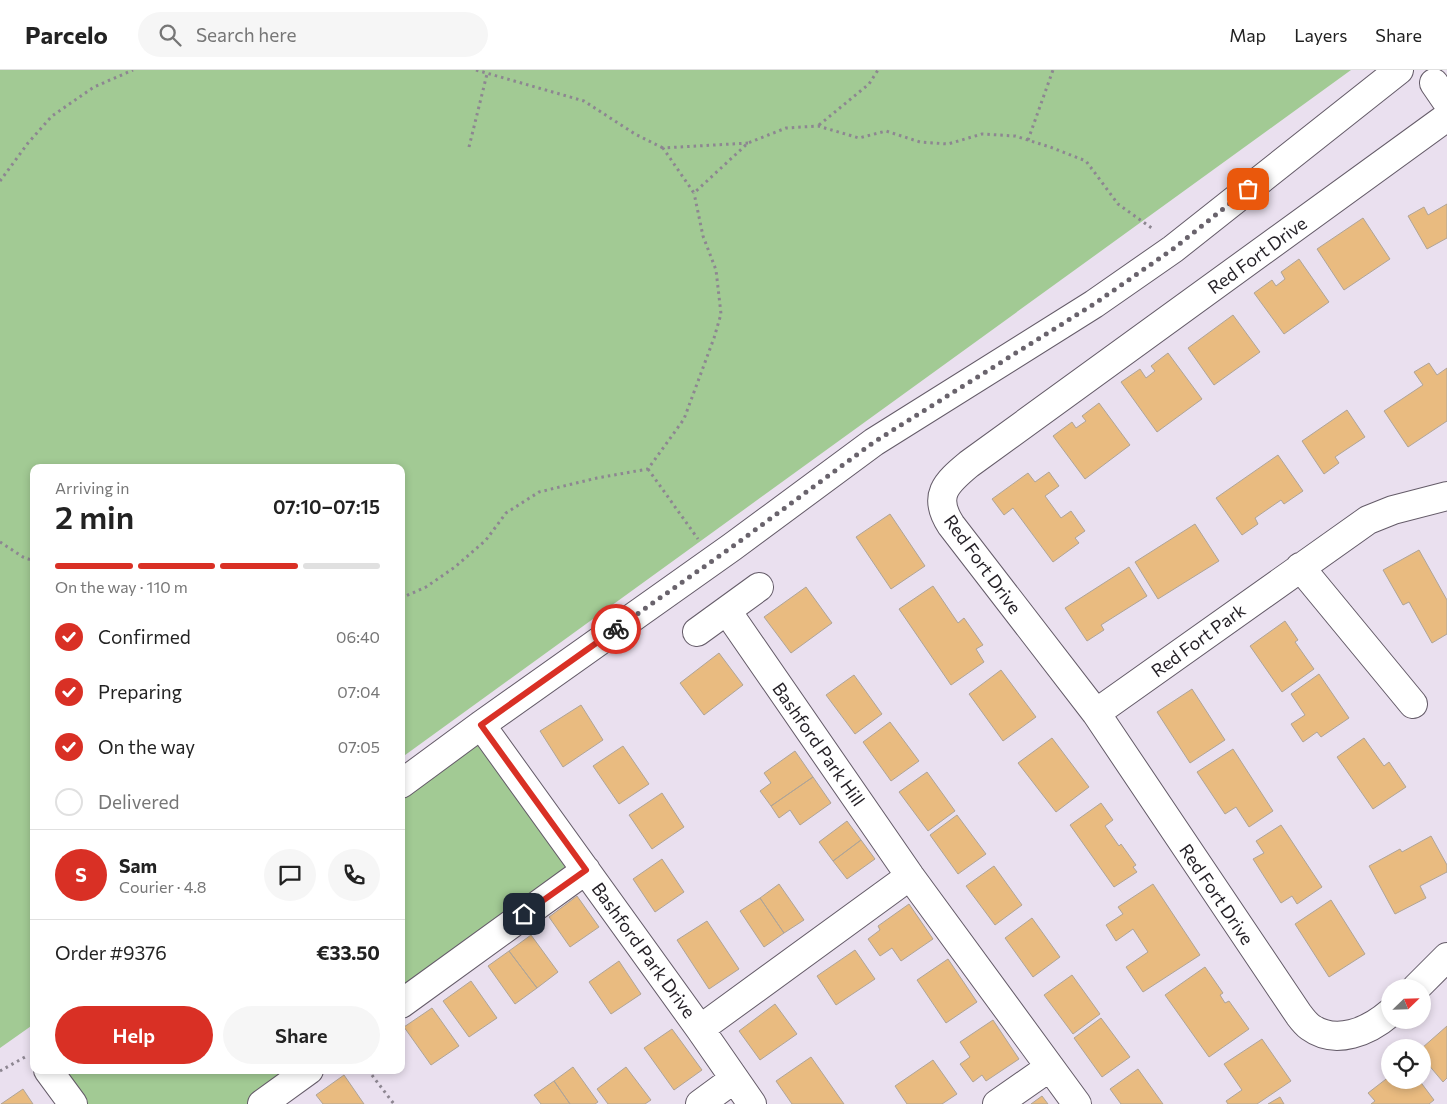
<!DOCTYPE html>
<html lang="en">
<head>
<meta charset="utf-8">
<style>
  :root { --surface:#fff; --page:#f6f6f6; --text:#222; --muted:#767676; --line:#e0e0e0; --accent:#d93025 }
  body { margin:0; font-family:Commissioner,sans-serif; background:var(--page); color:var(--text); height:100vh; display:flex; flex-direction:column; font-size:19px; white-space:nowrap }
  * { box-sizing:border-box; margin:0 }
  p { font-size:16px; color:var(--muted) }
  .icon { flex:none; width:28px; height:28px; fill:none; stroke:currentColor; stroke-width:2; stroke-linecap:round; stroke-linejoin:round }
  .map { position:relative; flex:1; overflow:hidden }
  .side { position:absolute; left:30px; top:394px; width:375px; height:610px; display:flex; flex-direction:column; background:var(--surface); border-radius:10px; box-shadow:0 2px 8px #0003 }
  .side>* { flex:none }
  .needle { width:32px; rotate:67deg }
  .tools { position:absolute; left:1381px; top:909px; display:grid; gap:10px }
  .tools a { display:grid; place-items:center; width:50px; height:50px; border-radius:50%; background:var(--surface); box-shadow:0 2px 8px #0003; font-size:25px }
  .pin { position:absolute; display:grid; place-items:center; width:42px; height:42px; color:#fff; margin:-21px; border-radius:10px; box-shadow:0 2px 8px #0006 }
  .courier { position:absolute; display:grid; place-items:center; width:50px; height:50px; margin:-25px; border:4px solid #d93025; border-radius:50%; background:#fff; color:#222; box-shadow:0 1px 6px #0007 }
  .head em { font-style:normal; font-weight:600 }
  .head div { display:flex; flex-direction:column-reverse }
  .head { display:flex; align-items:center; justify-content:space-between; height:85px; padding:0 25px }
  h1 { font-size:32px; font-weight:600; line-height:38px }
  .bar { display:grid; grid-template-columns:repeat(4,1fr); gap:8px 5px; align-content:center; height:60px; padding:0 25px }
  .bar i { height:6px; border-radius:4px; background:var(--line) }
  .bar .active { background:var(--accent) }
  .bar p { grid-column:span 4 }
  .line { display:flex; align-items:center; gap:12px; padding:0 25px; border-top:1px solid var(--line) }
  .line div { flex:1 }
  .round { display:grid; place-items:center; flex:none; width:52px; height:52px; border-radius:26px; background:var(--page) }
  ol { padding:0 25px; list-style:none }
  li { display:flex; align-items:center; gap:15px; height:55px }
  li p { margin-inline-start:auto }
  li .icon { padding:5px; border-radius:50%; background:var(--accent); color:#fff; stroke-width:4 }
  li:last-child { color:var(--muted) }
  li i { width:28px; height:28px; border:2px solid var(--line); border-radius:50% }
  .action { display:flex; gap:10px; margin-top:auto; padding:10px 25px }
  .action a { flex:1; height:58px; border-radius:30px; background:var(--accent); color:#fff; font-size:20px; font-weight:600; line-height:58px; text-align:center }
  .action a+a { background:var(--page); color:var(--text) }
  header { display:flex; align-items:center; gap:30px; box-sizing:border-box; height:70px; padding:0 25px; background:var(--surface); border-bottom:1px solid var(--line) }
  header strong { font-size:24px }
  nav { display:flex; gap:28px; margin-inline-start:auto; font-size:18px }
  .search { width:350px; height:45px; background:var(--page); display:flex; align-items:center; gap:12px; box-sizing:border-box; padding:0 18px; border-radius:28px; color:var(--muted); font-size:19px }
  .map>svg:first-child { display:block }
</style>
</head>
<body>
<header>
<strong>Parcelo</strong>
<div class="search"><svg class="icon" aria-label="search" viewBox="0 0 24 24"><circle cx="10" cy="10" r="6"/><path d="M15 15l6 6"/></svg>Search here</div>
<nav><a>Map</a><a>Layers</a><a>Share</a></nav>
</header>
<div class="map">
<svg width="1447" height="1034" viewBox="0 0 1447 1034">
  <rect width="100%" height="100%" fill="#eae0ef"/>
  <path fill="#a2ca94" d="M0 0H1351L401 688V398H34V954L0 978Z
    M481 655 586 800 401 933V713Z
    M48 1000H308L261 1034H73Z"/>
  <path fill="#e9bb80" stroke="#afa497" d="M1447 134V168L1427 179 1408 146 1424 137 1428 145Z
    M1363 148 1390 189 1344 220 1317 179Z
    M1299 189 1329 232 1284 264 1254 223 1272 210 1276 216 1285 209 1281 202Z
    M1233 245 1260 282 1214 315 1188 278Z
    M1168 283 1202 329 1157 362 1121 312 1140 299 1146 308 1155 301 1151 296Z
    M1429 293 1437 305 1447 298V351L1408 377 1384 341 1423 315 1414 302Z
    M1099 333 1130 375 1085 409 1053 366 1072 352 1076 358 1086 351 1082 346Z
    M1347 340 1365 367 1335 387 1339 393 1324 404 1302 371Z
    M1278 385 1303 421 1284 434 1281 430 1255 448 1258 454 1242 465 1216 428Z
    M1049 402 1059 416 1045 426 1061 448 1071 441 1085 461 1075 468 1079 473 1053 492 1013 438 1004 445 992 429 1028 403 1035 412Z
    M890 444 925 496 891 519 856 467Z
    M1195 454 1219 491 1158 529 1135 492Z
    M1419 480 1447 530V564L1432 573 1409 532 1403 535 1383 500Z
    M1129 497 1147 526 1101 555 1104 560 1087 571 1065 538Z
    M933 516 958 553 964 548 983 575 976 579 984 592 951 615 899 539Z
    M806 517 832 553 791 583 764 547Z
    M1285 551 1298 570 1295 572 1314 599 1282 622 1250 576Z
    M719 583 743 615 704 645 680 613Z
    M1001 600 1036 647 1003 671 969 624Z
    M1319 604 1349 648 1321 667 1317 662 1303 672 1291 654 1305 645 1291 624Z
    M854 605 882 644 855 664 826 625Z
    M1192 619 1225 670 1190 693 1157 642Z
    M581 635 603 670 563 697 540 661Z
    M890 652 919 691 891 711 863 672Z
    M1052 668 1089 717 1056 742 1018 693Z
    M1364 668 1384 696 1389 692 1406 717 1373 739 1337 687Z
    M623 676 649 714 619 734 593 696Z
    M1233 679 1273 741 1249 757 1236 737 1225 744 1197 702Z
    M795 681 813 707 771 736 760 721 771 713 764 703Z
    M927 702 955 741 928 761 899 722Z
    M813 707 831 733 800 755 790 740 779 748 771 736Z
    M662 723 684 757 652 779 629 745Z
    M1101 733 1113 750 1105 756 1119 776 1121 774 1136 795 1133 797 1137 802 1114 817 1070 755Z
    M957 745 986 784 958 804 930 765Z
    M847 751 861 770 833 791 819 772Z
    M1281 755 1322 817 1297 834 1292 826 1281 833 1253 789 1264 783 1256 771Z
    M1431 766 1447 795V802L1420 816 1426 828 1395 844 1369 796 1400 779 1402 782Z
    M861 770 875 789 847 809 833 791Z
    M662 789 684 822 655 842 633 809Z
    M994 796 1022 835 995 855 966 816Z
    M779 814 804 850 784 863 760 828Z
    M1153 814 1200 885 1143 922 1126 897 1148 882 1133 859 1116 871 1106 855 1123 844 1118 837Z
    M577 826 599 857 570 877 549 847Z
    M760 828 784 863 764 877 740 841Z
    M1331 830 1365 884 1329 907 1295 854Z
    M909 834 933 869 901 891 892 878 880 886 868 869 880 860 878 856Z
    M1032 848 1060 887 1033 907 1005 868Z
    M707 851 739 899 709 919 677 870Z
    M531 865 558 902 537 918 509 881Z
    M855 880 875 909 836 935 817 906Z
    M509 881 537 918 515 934 488 896Z
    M948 889 977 932 946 953 917 910Z
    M619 891 641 924 611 944 589 912Z
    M1205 897 1223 923 1220 925 1225 933 1229 931 1249 959 1209 987 1165 925Z
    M1072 905 1100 944 1073 964 1044 925Z
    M471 911 497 948 469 967 443 931Z
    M775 934 797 964 760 990 739 961Z
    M432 938 459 976 431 995 404 957Z
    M1101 948 1130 987 1102 1007 1074 968Z
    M993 950 1019 989 986 1011 982 1005 973 1012 960 994 970 987 960 972Z
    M1447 956V1008L1443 1012 1422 987V978Z
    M672 959 702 1000 674 1020 644 978Z
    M1262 969 1291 1011 1257 1034H1228L1226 1031 1242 1020 1224 994Z
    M811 987 844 1034H792L776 1011Z
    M933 990 957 1024 942 1034H907L895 1016Z
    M573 997 598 1032 595 1034H570L554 1011Z
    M626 997 651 1030 645 1034H608L597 1019Z
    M1138 999 1163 1034H1121L1110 1019Z
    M344 1005 364 1034H323L316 1025Z
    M1390 1006V1010H1398L1400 1011 1401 1010H1419L1434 1030 1429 1034H1371L1375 1031 1368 1023Z
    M554 1011 570 1034H541L534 1025Z
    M23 1019 33 1034H1Z
    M1042 1026 1048 1034H1031Z
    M1280 1027 1284 1034H1268Z"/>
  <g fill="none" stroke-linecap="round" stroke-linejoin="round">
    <g stroke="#645b68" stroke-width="30">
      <path id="street" d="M1434 13 1447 32
        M1300 497 1413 634
        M727 541 910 806 1077 1034
        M697 562 759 517
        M1096 643 1368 450 1393 440 1447 426
        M481 655 700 959 752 1034
        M401 714 481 655 732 477 874 372 1094 234 1173 179 1399 0
        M1416 918 1447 887
        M401 934 586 800
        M1390 943C1369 961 1336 976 1310 957 1306 954 1302 949 1299 945L1096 643 951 455C932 426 946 413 969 394L1447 47
        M700 959 910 806
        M48 1000 73 1034
        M262 1034 309 1000
        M700 1034 734 1009
        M997 1034 1050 997"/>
    </g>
    <path stroke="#8d8691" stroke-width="3" stroke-dasharray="2.5 4" stroke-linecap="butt" d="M476 0 584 31 635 64 663 78
      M819 55 869 14 878 0
      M1028 70 1053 0
      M748 73 663 78 694 123 748 73 786 58 818 56 859 68 886 61 920 72 948 74 982 64 1015 66 1050 77 1086 91 1118 134 1153 159
      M469 77 487 4
      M0 111 28 73 52 46 94 17 133 0
      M648 399 698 469
      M0 472 23 487 34 491
      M401 528 426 517 455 497 486 470 506 443 539 422 597 408 648 399 684 349 714 268 721 244 716 200 703 166 694 123
      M368 1000 394 1034
      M0 1001 25 987"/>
    <use href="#street" stroke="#fff" stroke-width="28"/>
  </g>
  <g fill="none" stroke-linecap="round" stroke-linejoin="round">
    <path stroke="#69636c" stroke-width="5" stroke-dasharray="0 9" d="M616 559 732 477 874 372 1094 234 1173 179 1248 119"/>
    <path stroke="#d93025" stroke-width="6" d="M524 844 586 800 481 655 616 559"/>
  </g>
  <g text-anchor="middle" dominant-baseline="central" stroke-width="4.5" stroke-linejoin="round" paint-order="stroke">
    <g font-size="18" fill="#231f25" stroke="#fff">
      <text transform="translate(1257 185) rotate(-36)">Red Fort Drive</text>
      <text transform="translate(983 494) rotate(54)">Red Fort Drive</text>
      <text transform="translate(1198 570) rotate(-36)">Red Fort Park</text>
      <text transform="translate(819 674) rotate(55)">Bashford Park Hill</text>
      <text transform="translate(1217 824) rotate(56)">Red Fort Drive</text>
      <text transform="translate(644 880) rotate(54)">Bashford Park Drive</text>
    </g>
  </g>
</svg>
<div class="tools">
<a><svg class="needle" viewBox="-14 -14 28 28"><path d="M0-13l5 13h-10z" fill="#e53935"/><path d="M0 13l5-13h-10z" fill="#767676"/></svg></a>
<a><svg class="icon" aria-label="locate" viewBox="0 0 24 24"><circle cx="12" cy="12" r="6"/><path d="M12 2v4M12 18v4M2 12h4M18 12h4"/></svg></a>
</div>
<div class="pin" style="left:1248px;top:119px;background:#ea580c"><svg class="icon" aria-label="bag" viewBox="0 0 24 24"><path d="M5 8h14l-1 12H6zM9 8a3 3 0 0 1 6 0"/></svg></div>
<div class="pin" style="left:524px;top:844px;background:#1f2937"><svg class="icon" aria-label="home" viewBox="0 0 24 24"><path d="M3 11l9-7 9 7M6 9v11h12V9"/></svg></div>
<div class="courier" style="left:616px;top:559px"><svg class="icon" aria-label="bike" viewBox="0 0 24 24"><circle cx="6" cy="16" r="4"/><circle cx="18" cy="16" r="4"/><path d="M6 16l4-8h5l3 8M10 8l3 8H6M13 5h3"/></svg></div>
<section class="side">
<div class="head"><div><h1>2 min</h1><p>Arriving in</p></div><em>07:10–07:15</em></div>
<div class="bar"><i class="active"></i><i class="active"></i><i class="active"></i><i></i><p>On the way · 110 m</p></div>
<ol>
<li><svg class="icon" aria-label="check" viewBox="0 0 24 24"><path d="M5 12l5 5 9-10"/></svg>Confirmed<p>06:40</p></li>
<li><svg class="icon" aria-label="check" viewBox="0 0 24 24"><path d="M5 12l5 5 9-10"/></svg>Preparing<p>07:04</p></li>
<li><svg class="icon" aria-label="check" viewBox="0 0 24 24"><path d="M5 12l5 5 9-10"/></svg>On the way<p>07:05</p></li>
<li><i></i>Delivered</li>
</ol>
<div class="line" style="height:90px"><b class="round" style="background:var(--accent);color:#fff">S</b><div><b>Sam</b><p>Courier · 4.8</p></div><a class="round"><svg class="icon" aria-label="chat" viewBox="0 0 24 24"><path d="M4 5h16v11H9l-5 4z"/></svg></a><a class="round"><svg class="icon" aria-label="phone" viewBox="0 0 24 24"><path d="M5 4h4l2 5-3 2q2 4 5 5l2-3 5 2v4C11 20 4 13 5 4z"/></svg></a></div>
<div class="line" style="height:65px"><div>Order #9376</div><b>€33.50</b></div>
<div class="action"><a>Help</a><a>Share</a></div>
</section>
</div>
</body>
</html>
